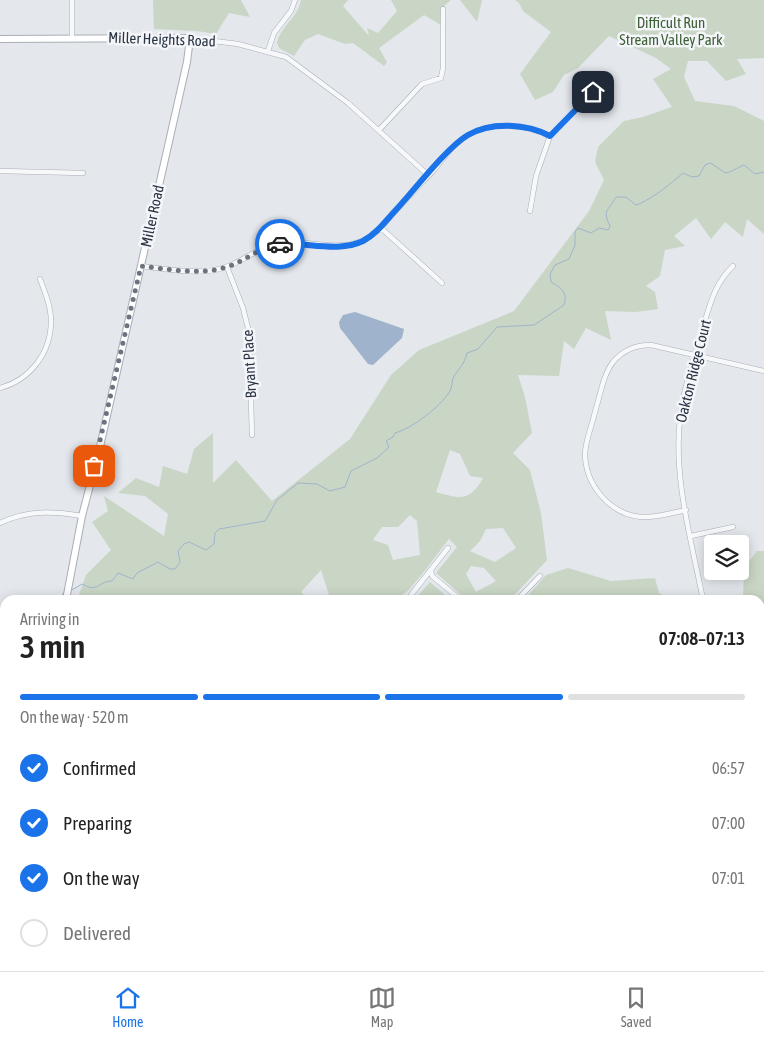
<!DOCTYPE html>
<html lang="en">
<head>
<meta charset="utf-8">
<style>
  :root { --surface:#fff; --page:#f6f6f6; --text:#222; --muted:#767676; --line:#e0e0e0; --accent:#1a73e8 }
  body { margin:0; font-family:"Asap Condensed",sans-serif; background:var(--page); color:var(--text); height:100vh; display:flex; flex-direction:column; font-size:19px; white-space:nowrap }
  * { box-sizing:border-box; margin:0 }
  p { font-size:16px; color:var(--muted) }
  .icon { flex:none; width:28px; height:28px; fill:none; stroke:currentColor; stroke-width:2; stroke-linecap:round; stroke-linejoin:round }
  .map { position:relative; flex:1; overflow:hidden }
  .drawer { position:absolute; left:0px; top:595px; width:765px; height:376px; display:flex; flex-direction:column; background:var(--surface); border-radius:15px 15px 0 0; box-shadow:0 2px 12px #0003 }
  .drawer>* { flex:none }
  .controls { position:absolute; left:704px; top:535px; display:grid; gap:10px }
  .controls a { display:grid; place-items:center; width:45px; height:45px; border-radius:5px; background:var(--surface); box-shadow:0 2px 12px #0003; font-size:25px }
  .pin { position:absolute; display:grid; place-items:center; width:42px; height:42px; color:#fff; margin:-21px; border-radius:10px; box-shadow:0 2px 8px #0006 }
  .courier { position:absolute; display:grid; place-items:center; width:50px; height:50px; margin:-25px; border:4px solid #1a73e8; border-radius:50%; background:#fff; color:#222; box-shadow:0 1px 6px #0007 }
  .head em { font-style:normal; font-weight:600 }
  .head div { display:flex; flex-direction:column-reverse }
  .head { display:flex; align-items:center; justify-content:space-between; height:85px; padding:0 20px }
  h1 { font-size:32px; font-weight:600; line-height:38px }
  .bar { display:grid; grid-template-columns:repeat(4,1fr); gap:8px 5px; align-content:center; height:60px; padding:0 20px }
  .bar i { height:6px; border-radius:4px; background:var(--line) }
  .bar .current { background:var(--accent) }
  .bar p { grid-column:span 4 }
  ol { padding:0 20px; list-style:none }
  li { display:flex; align-items:center; gap:15px; height:55px }
  li p { margin-inline-start:auto }
  li .icon { padding:5px; border-radius:50%; background:var(--accent); color:#fff; stroke-width:4 }
  li:last-child { color:var(--muted) }
  li i { width:28px; height:28px; border:2px solid var(--line); border-radius:50% }
  .dock { display:flex; justify-content:space-around; align-items:center; height:70px; border-top:1px solid var(--line); background:var(--surface); font-size:14px; color:var(--muted) }
  .dock a { display:grid; justify-items:center; gap:2px }
  .dock .current { color:var(--accent) }
  .map>svg:first-child { display:block }
</style>
</head>
<body>
<div class="map">
<svg width="764" height="971" viewBox="0 0 764 971">
  <rect width="100%" height="100%" fill="#e4e7ec"/>
  <path fill="#c9d6c5" fill-rule="evenodd" d="M153 0H241L250 17 229 13 216 34 197 31 154 29Z
    M301 0H348L343 6 369 36 367 28 378 33 397 11 391 0H451L445 5 441 25 424 15 379 48 387 62 384 66 353 43 345 44 318 34 305 40 294 56 279 48 277 43C281 25 298 18 301 0Z
    M460 0H482L477 22Z
    M515 0H764V58L737 59 746 74 726 81 707 61H688L684 77 695 101 734 106 764 121V234L747 219 743 237 725 222 711 239 696 218 674 236 685 246 665 250 660 276 646 286 655 292 658 309 636 312 605 311 611 340 586 328 574 349 564 341 559 376 518 375 525 397 532 433 513 453 530 470 541 513 547 560 510 600H467L436 573 457 547 449 539C440 550 414 587 405 593 386 604 348 602 329 595L321 570 301 592 309 600H228L212 597 203 600H77L86 575 111 550 92 522 108 511 104 496 164 536 168 514 145 496 118 493 136 478 159 487 163 466 187 474 194 449 213 433V483L236 460 272 501 350 439 391 375 419 350 514 311 589 211 604 180 595 162 598 147 624 121 643 117 672 107 653 79 671 69 656 58 609 36 578 68 564 75 553 92 535 100 520 74 551 32 523 11 519 3ZM450 450 460 454 470 476 483 478C470 502 460 499 436 492ZM410 515 417 521 420 555 393 560 388 545 373 540 382 527H398ZM503 528 516 548 495 562 470 551 480 541 486 529ZM471 566 484 568 496 581 476 592 466 574Z
    M757 551H764V849H761L764 872 760 875V600H743L744 568Z
    M568 568 611 581 655 578 659 593 671 600H524L546 575Z
    M430 582 451 600H414Z
    M5 966H73L71 971H5Z"/>
  <path fill="#9fb4cc" d="M355 312 404 329 402 338 373 365 368 364 340 328 339 322 343 315Z"/>
  <g fill="none" stroke-linecap="round" stroke-linejoin="round">
    <path stroke="#9fb4cc" stroke-width="1" d="M72 590 82 584C99 593 96 582 112 581L118 573 133 579 137 573 158 562 170 569H175L180 562 178 551 184 544 189 542 206 550 214 544 215 533 219 529 265 521 277 500 298 483 317 484 330 491 345 487 351 471 377 458 389 447 386 441 393 437 395 433C413 428 440 407 450 391 453 386 451 381 454 376 460 367 464 365 467 353L478 349 497 327 534 325 564 305C568 292 561 288 551 282L550 274 555 265 569 259 575 245V232L578 228 591 233 599 228 608 230 610 226C602 210 608 211 616 197H626L636 205 639 204C656 196 669 185 683 173L692 177 699 176 705 165 710 163C731 175 720 176 744 165L755 174 764 172
      M60 600 64 592
      M0 657 5 650"/>
    <g stroke="#a9aeb7" stroke-width="5.5">
      <path id="street" d="M72 0V38
        M190 38 238 44 286 57 348 103 428 175
        M268 51 274 33 291 11 295 0
        M379 130 422 84 441 78 443 68V9
        M0 171 83 173
        M530 211 536 176 550 136 593 92
        M381 228 442 283
        M141 266C167 269 200 276 226 267 244 261 258 247 278 244 317 237 347 260 381 228 397 208 415 190 433 171 443 159 454 143 468 135 491 121 527 124 550 136
        M227 267 243 308 249 332 252 435
        M0 388C30 380 51 353 51 321 51 307 45 292 40 279
        M686 510C671 513 656 518 641 517 609 514 585 484 585 453 586 439 592 425 595 412 600 396 603 375 613 362 623 350 636 345 651 345L764 371
        M0 523C28 510 52 511 82 516
        M691 536 733 527
        M431 570 432 576 461 600
        M411 595 448 548
        M517 600 540 576
        M703 600C692 542 673 479 680 419 683 390 693 362 701 334 709 309 713 285 733 266
        M760 953 764 955
        M532 966 542 971
        M162 971 164 966
        M285 971 289 966
        M518 971 523 966
        M595 971 602 966"/>
    </g>
    <g stroke="#a9aeb7" stroke-width="8">
      <path id="secondary" d="M0 39 190 38 187 62 99 451 82 516 66 600
        M0 922 5 873"/>
    </g>
    <use href="#street" stroke="#f7f8fa" stroke-width="4.5"/>
    <use href="#secondary" stroke="#fff" stroke-width="6"/>
  </g>
  <g fill="none" stroke-linecap="round" stroke-linejoin="round">
    <path stroke="#6c737f" stroke-width="5" stroke-dasharray="0 9" d="M94 466 141 266C167 269 198 275 223 268 243 263 257 248 280 244"/>
    <path stroke="#1a73e8" stroke-width="6" d="M280 244C307 242 338 253 363 241 376 234 384 223 394 212 412 193 447 147 468 135 492 121 527 124 550 136L593 92"/>
  </g>
  <g text-anchor="middle" dominant-baseline="central" stroke-width="5" stroke-linejoin="round" paint-order="stroke">
    <g font-size="15" fill="#3f6138" stroke="#f4f6f9">
      <text x="671" y="22">Difficult Run<tspan x="671" dy="17">Stream Valley Park</tspan></text>
    </g>
    <g font-size="15" fill="#2b3445" stroke="#f4f6f9">
      <text transform="translate(162 39) rotate(2)">Miller Heights Road</text>
      <text transform="translate(152 216) rotate(-78)">Miller Road</text>
      <text transform="translate(249 364) rotate(-93)">Bryant Place</text>
      <text transform="translate(693 371) rotate(-76)">Oakton Ridge Court</text>
    </g>
  </g>
</svg>
<div class="controls">
<a><svg class="icon" aria-label="layers" viewBox="0 0 24 24"><path d="M12 4l9 5-9 5-9-5zM3 14l9 5 9-5"/></svg></a>
</div>
<div class="pin" style="left:94px;top:466px;background:#ea580c"><svg class="icon" aria-label="bag" viewBox="0 0 24 24"><path d="M5 8h14l-1 12H6zM9 8a3 3 0 0 1 6 0"/></svg></div>
<div class="pin" style="left:593px;top:92px;background:#1f2937"><svg class="icon" aria-label="home" viewBox="0 0 24 24"><path d="M3 11l9-7 9 7M6 9v11h12V9"/></svg></div>
<div class="courier" style="left:280px;top:244px"><svg class="icon" aria-label="car" viewBox="0 0 24 24"><path d="M5 17H2v-5l4-1 3-4h7l3 4 3 1v5h-3M9 17h6M6 11h13"/><circle cx="7" cy="17" r="2"/><circle cx="17" cy="17" r="2"/></svg></div>
<section class="drawer">
<div class="head"><div><h1>3 min</h1><p>Arriving in</p></div><em>07:08–07:13</em></div>
<div class="bar"><i class="current"></i><i class="current"></i><i class="current"></i><i></i><p>On the way · 520 m</p></div>
<ol>
<li><svg class="icon" aria-label="check" viewBox="0 0 24 24"><path d="M5 12l5 5 9-10"/></svg>Confirmed<p>06:57</p></li>
<li><svg class="icon" aria-label="check" viewBox="0 0 24 24"><path d="M5 12l5 5 9-10"/></svg>Preparing<p>07:00</p></li>
<li><svg class="icon" aria-label="check" viewBox="0 0 24 24"><path d="M5 12l5 5 9-10"/></svg>On the way<p>07:01</p></li>
<li><i></i>Delivered</li>
</ol>
</section>
</div>
<nav class="dock">
<a class="current"><svg class="icon" aria-label="home" viewBox="0 0 24 24"><path d="M3 11l9-7 9 7M6 9v11h12V9"/></svg>Home</a>
<a><svg class="icon" aria-label="map" viewBox="0 0 24 24"><path d="M3 6l6-2 6 2 6-2v14l-6 2-6-2-6 2zM9 4v14M15 6v14"/></svg>Map</a>
<a><svg class="icon" aria-label="saved" viewBox="0 0 24 24"><path d="M7 4h10v16l-5-4-5 4z"/></svg>Saved</a>
</nav>
</body>
</html>
